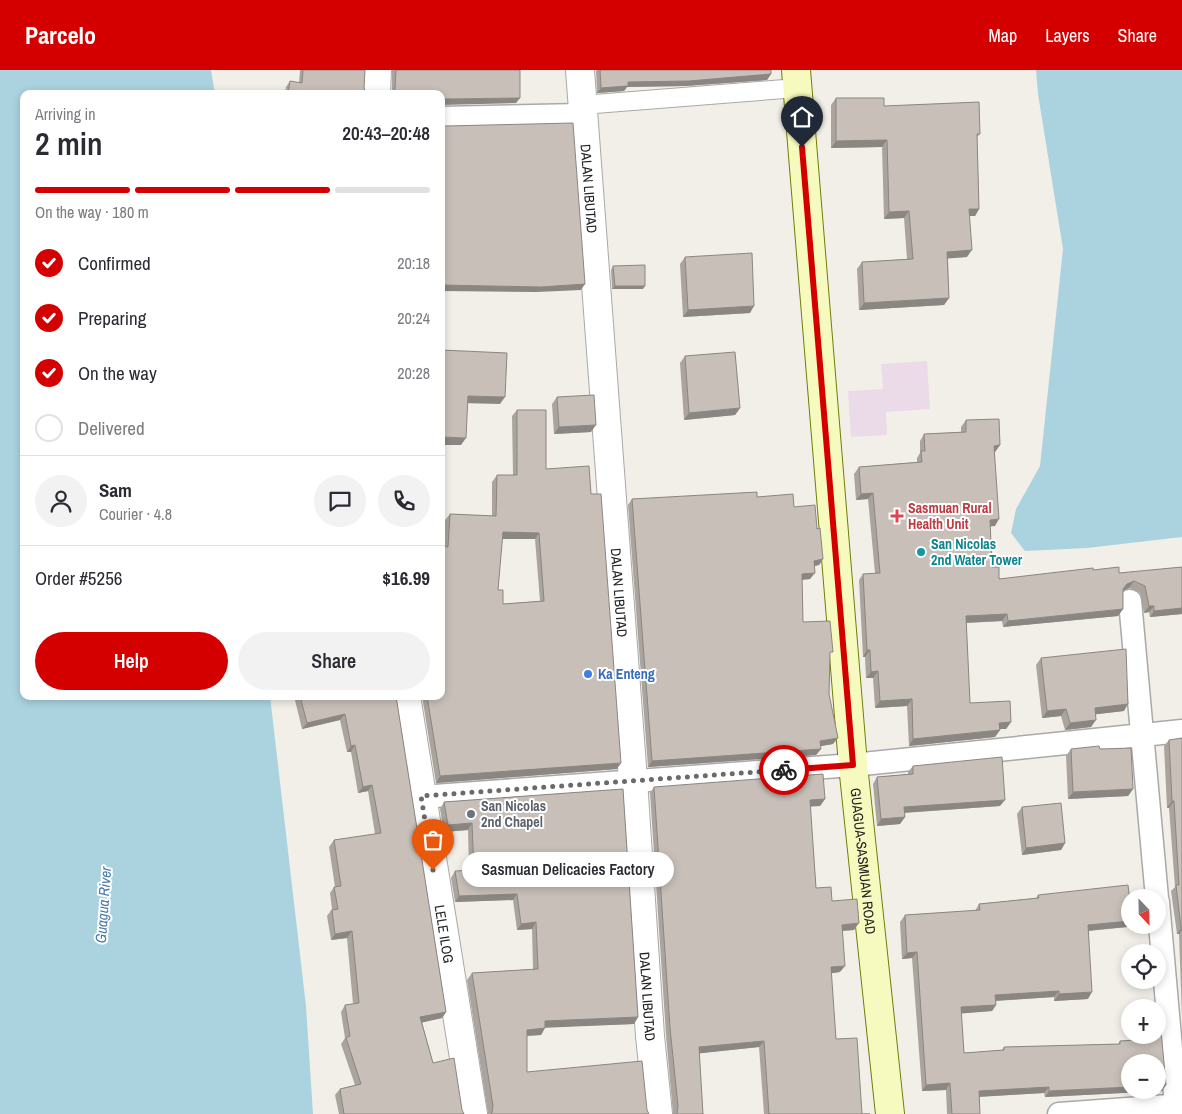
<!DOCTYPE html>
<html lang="en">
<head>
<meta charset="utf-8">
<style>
  :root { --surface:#fff; --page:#f2f2f3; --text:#2b2b33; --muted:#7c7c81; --line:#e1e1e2; --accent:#d40000 }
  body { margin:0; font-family:"Archivo Narrow",sans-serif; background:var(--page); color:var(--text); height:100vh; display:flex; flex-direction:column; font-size:19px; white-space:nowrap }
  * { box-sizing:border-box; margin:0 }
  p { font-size:16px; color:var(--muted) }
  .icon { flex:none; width:28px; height:28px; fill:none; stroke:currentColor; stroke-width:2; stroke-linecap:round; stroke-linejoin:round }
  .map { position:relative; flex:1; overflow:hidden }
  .panel { position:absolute; left:20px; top:20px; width:425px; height:610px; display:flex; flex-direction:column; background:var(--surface); border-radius:10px; box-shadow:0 2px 8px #0003 }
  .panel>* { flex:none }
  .needle { width:32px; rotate:158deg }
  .buttons { position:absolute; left:1121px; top:819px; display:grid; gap:10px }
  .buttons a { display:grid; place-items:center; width:45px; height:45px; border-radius:50%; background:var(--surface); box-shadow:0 2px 8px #0003; font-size:25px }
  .pin { position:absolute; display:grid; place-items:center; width:42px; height:42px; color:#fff; margin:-51px -21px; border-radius:50% 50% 50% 0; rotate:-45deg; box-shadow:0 0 5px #0007 }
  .pin .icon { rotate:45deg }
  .courier { position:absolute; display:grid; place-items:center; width:50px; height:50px; margin:-25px; border:4px solid #d40000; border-radius:50%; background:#fff; color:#222; box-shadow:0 1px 6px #0007 }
  .bubble { position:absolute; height:35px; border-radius:18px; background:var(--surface); box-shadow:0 2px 8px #0003; font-size:16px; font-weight:600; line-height:35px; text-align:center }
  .overview em { font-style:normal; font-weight:600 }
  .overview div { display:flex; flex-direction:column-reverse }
  .overview { display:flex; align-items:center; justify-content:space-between; height:85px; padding:0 15px }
  h1 { font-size:32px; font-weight:600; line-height:38px }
  .bar { display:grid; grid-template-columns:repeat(4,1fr); gap:8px 5px; align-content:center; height:60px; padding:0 15px }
  .bar i { height:6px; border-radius:4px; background:var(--line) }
  .bar .active { background:var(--accent) }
  .bar p { grid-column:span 4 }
  .line { display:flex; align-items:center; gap:12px; padding:0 15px; border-top:1px solid var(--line) }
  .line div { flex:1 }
  .round { display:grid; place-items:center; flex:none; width:52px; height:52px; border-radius:26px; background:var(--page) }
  ol { padding:0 15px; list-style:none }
  li { display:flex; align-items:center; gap:15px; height:55px }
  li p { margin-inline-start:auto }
  li .icon { padding:5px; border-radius:50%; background:var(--accent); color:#fff; stroke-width:4 }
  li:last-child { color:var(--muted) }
  li i { width:28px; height:28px; border:2px solid var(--line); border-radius:50% }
  .action { display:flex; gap:10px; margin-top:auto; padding:10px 15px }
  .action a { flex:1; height:58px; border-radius:30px; background:var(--accent); color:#fff; font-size:20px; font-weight:600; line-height:58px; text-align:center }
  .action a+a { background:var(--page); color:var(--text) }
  header { display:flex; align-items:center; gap:30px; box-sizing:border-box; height:70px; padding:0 25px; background:var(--accent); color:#fff }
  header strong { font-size:24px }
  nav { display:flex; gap:28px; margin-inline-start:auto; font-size:18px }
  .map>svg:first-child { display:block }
</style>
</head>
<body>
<header>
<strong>Parcelo</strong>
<nav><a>Map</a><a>Layers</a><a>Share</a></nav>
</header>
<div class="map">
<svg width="1182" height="1044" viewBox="0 0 1182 1044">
  <rect width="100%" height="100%" fill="#f2efe9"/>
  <path fill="#ebdbe8" d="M927 291 930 339 886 342 887 365 851 367 848 321 883 319 881 294Z"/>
  <path fill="#aad3df" d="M0 0H211L215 24H24V626H270L306 936 313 1044H0Z
    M1036 0H1182V467L1087 478 1025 481 1011 463 1016 439 1040 396 1063 179 1038 24Z"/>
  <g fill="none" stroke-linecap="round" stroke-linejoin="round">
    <g stroke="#a9a9a9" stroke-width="20">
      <path id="pedestrian" d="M582 35 797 18"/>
    </g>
    <g stroke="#a9a9a9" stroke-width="25">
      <path id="minor" d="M441 48 581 45
        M1130 531 1157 828
        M421 727 853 695 1182 661
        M1158 832 1176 1035
        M1059 1044 1182 1035"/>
    </g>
    <g stroke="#a9a9a9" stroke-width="30">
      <g id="tertiary">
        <path id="s1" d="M580 0 633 710 650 966 658 1044"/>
        <path d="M376 24 377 0"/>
        <path id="s2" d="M406 626 473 1044"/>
      </g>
    </g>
    <g stroke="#707d05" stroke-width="30">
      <g id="secondary">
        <path id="s3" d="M796 0 853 695 890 1044"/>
      </g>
    </g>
    <use href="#pedestrian" stroke="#fff" stroke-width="18"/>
    <use href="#minor" stroke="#fff" stroke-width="22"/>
    <use href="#tertiary" stroke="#fff" stroke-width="28"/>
    <use href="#secondary" stroke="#f7fabf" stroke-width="28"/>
  </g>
  <path fill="#aba49e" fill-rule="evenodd" d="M300 0H365L364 18 366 24H285L286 17 290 11 299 13Z
    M392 0H520L516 33 441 24H392Z
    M596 0H771V4L767 10 685 16 627 17 624 21 597 23Z
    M836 28 884 36 980 64 977 67 979 139 975 146H969L967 187 948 188 949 228 944 235 859 240 857 199 862 192 907 189 904 148 884 149 882 77 831 78V35Z
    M685 187 750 243 683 247 680 194Z
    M613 196 643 219H612L611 200Z
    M685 286 740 338 735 345 684 350 680 293Z
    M557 327 591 362 554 364 552 334Z
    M517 340 546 399 617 699 436 713 422 626H441L444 476 445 450 450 444 492 446V412L497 405H513L512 346ZM502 469H535L540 531 503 534 498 520Z
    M966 350 1000 375 995 382V456H990L992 497 999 509 1093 500 1119 503 1182 497V544L1150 547 1149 542 1144 543 1140 523 1129 518 1123 520V539L1118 546 1003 557 1002 551 966 553 970 633 1011 652 1006 659H1000V660L995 667 909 676 907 636 875 638 873 608H866L865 587H863L859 510 863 504 875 503 868 429 856 430 854 404 859 397 917 392V388L920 383V371L924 364 961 362V357Z
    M757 427 794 437 817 459 823 489 819 495 814 496 810 509 802 510 803 552 830 586 829 624 833 674 820 676 821 679 816 685 648 697 628 435 632 429Z
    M1041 588 1124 641 1096 644 1091 657 1065 660 1061 646 1042 648 1036 595Z
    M294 626H396L446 942 442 948 422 952 433 993 464 1044H339L335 1025 340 1019 355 1015 341 974 345 968 341 942 345 935 353 934 347 868 331 870 327 846 332 839 330 823 334 817H335L329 777 334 770 375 764 368 721 358 723 351 682H347L340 650 302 659Z
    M1182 668V947L1179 864H1177L1171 821 1175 817 1169 738H1167L1164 676 1169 670Z
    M1071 679H1100L1133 719 1128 726 1068 729 1066 686Z
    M913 696 1000 736 904 743 905 747 900 754 877 756 873 714 877 707 908 704V702Z
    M654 717 825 729 820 736H810L816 818 832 831 854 860 842 861 840 902 831 903 836 969 862 1044H870H764L759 977 699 983 703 1044H673L666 965 650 723Z
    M623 719 638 947 634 954 545 957 541 965 527 966V1002L647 1040 649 1044H488L467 910 472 903 533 899 532 859 517 860 513 830 455 832 451 808 455 801H469L468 760 444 762 440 739 444 732Z
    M1022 737 1065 773 1061 780 1022 785 1017 744Z
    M1038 825 1130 831V853L1127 857 1089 861 1088 929 1054 931V927L996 931V935L992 941 961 943 964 983 1002 980 1004 977 1118 974 1120 971 1130 970V968L1132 965H1158L1162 1021 1045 1027 1044 1023 979 1027 980 1044H947L946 1020 922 1021 912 888 902 889 900 852 905 845 975 841 979 834 1036 828Z"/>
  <path fill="#8b8681" d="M771 4 767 10 685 16 627 17 624 21 597 23 601 18 628 12Z
    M520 28 516 33 441 35V31L444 29Z
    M887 70 882 77 831 78 836 71Z
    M969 139H979L975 146H964Z
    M909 141 904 148 884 149 889 142Z
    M972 180 967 187 942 189 947 182Z
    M585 214 581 220 537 222 441 221V215Z
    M615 216H645L643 219H612Z
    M949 228 944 235 859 240 864 233Z
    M754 236 750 243 683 247 688 240Z
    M468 326 505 327 500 334 462 333Z
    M740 338 735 345 684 350 689 343Z
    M596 355 591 362 554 364 559 357Z
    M441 367 466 368 461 375H441Z
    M1000 375 995 382H990L994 376Z
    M873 423 868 429 856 430 861 424Z
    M999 449 995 456 985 457 990 450Z
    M503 462 539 463 535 469H498Z
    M823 489 819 495 809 497 814 491Z
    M815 503 810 509 797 510 802 504Z
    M1134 511 1129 518 1122 521 1127 514Z
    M1149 536H1154L1149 542 1144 543Z
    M1182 538V544L1150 547 1154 541Z
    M1123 539 1118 546 1003 557 1008 551Z
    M1007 544 1002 551 961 553 966 546Z
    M867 580H870L865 587H863Z
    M878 601 873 608H866L871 602Z
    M912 629 907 636 875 638 880 631Z
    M1128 634 1124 641 1090 645 1095 638Z
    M1066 639 1061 646 1042 648 1047 641Z
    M345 644 340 650 302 659 307 653Z
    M1096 650 1091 657 1065 660 1070 653Z
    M1011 652 1006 659H995L999 653Z
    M1000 660 995 667 909 676 913 669Z
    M838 668 833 674 816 677 820 671Z
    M355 675 351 682H347L351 676Z
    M821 679 816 685 648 697 652 691Z
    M621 693 617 699 436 713 440 706Z
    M372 715 368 721 358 723 363 717Z
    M1133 719 1128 726 1068 729 1073 722Z
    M825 729 820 736 805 737 810 730Z
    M1005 730 1000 736 899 743 904 737Z
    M1172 731H1174L1169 738H1167Z
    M905 747 900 754 877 756 881 749Z
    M472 753 468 760 444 762 448 755Z
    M1065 773 1061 780 1022 785 1026 778Z
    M517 824 513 830 455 832 459 826Z
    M1130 851V853L1127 857 1084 861 1088 855Z
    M536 852 532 859 517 860 521 854Z
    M859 853 854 860 837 861 842 855Z
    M1181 858H1182V860L1179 864H1177Z
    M352 861 347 868 331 870 335 864Z
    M917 882 912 888 902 889 907 883Z
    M845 896 840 902 826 904 831 897Z
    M1059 921 1054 927 991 931 995 925Z
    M1092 922 1088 929 1054 931 1059 924Z
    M996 935 992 941 956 944 961 937Z
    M446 942 442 948 416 954 420 947Z
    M638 947 634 954 540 958 545 951Z
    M545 958 541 965 522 966 527 960Z
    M764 971 759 977 694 984 699 977Z
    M950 1013 946 1020 922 1021 926 1015Z
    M1158 1015H1166L1162 1021 1045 1027 1049 1021 1130 1017V1020H1158Z
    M1049 1017 1044 1023 974 1027 979 1021Z"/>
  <path fill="#c7bfb8" stroke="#8b8681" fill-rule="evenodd" d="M303 0H365L364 18 366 24H288L290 11 302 13Z
    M396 0H520V28L444 29 441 31V24H394L395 19Z
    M600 0H771V4L689 11 628 12V16L601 18Z
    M836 28H884V36L979 32 980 64H977L979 139H969L972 180 947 182 949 228 864 233 862 192 913 189 909 141 889 142 887 70 836 71Z
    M573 53 585 214 541 217 441 215V55L445 56Z
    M752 183 754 236 688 240 685 187Z
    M645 195V216H615L613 196Z
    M441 280 507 283 505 327 468 326 466 368 441 367Z
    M735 282 740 338 689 343 685 286Z
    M594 325 596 355 559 357 557 327Z
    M517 340H546V399L589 396 591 424H601L621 693 440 706 427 626H441V476L448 477 450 444 496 446 497 405H517ZM503 462 539 463 544 531 503 534V520H498Z
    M999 349 1000 375 994 376 999 449 990 450 992 497H999V509L1093 498V500L1119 497V503L1182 497V538L1154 541V536H1149L1145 516 1134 511 1127 514 1123 519V539L1008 551 1007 544 966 546 970 633 1010 631 1011 652 999 653 1000 660 913 669 912 629 880 631 878 601 871 602 870 580H867L863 504 880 503 873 423 861 424 859 397 922 392 921 381H925L924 364 966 362V350Z
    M757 422V427L793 424 794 437 815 435 817 459 820 458 823 489 814 491 815 503 802 504 803 552 830 551 833 582H830L829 624 838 668 820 671 821 679 652 691 632 429Z
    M1126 579 1128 634 1095 638 1096 650 1070 653 1066 639 1047 641 1041 588Z
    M300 626H396L446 942 420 947 433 993 454 988 462 1040 464 1044H344L340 1019 361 1014 346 968 350 966 345 935 359 933 352 861 335 864 332 840 338 839 334 817 341 816 334 770 381 763 372 715 363 717 355 675 351 676 345 644 307 653Z
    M1182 668V858H1181L1176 815H1179L1174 731H1172L1169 670Z
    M1099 676 1100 679 1131 678 1133 719 1073 722 1071 679Z
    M1002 687 1005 730 904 737 905 747 881 749 877 707 913 704V696Z
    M823 704 825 729 810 730 816 818 831 817 832 831 857 829 859 853 842 855 845 896 831 897 836 969 857 968 862 1044H870H769L764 971 699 977 703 1044H677L678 1036 670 958 654 717Z
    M623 719 638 947 545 951V958L527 960V1002L642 991 647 1040 649 1044H491L492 1043 493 1036 472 903 538 899 536 852 521 854 517 824 459 826 455 801 474 800 472 753 448 755 444 732Z
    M1061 733 1065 773 1026 778 1022 737Z
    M1128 815 1130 831V851L1088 855 1092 922 1059 924V921L995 925 996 935 961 937 964 983 1004 980V977L1120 974V971L1135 970V965H1158V960H1161L1166 1015H1158V992H1130V1017L1049 1021V1017L979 1021 980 1044H952L950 1013 926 1015 917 882 907 883 905 845 980 840 979 834 1039 828 1038 825Z"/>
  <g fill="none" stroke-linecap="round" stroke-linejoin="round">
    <path stroke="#6b6a68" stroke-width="5" stroke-dasharray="0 9" d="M433 800 421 726 784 700"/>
    <path stroke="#d40000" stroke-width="6" d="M784 700 853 695 802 77"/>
  </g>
  <path fill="#e0444e" stroke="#fff" stroke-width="2" d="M894.5 438.5h5v5h5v5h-5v5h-5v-5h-5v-5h5z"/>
  <circle fill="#0f9aa8" stroke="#fff" stroke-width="2" cx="921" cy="482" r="5"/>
  <circle fill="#3f7fe0" stroke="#fff" stroke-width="2" cx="588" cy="604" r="5"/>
  <circle fill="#6b7280" stroke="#fff" stroke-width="2" cx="471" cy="744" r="5"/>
  <g text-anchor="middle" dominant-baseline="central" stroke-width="4" stroke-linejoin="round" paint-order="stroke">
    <g font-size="14" fill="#222" stroke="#fff">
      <text stroke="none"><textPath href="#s1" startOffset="119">DALAN LIBUTAD</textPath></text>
      <text stroke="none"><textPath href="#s1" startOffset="524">DALAN LIBUTAD</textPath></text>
      <text stroke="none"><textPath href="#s3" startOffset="794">GUAGUA-SASMUAN ROAD</textPath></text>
      <text stroke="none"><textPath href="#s2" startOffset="241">LELE ILOG</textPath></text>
      <text stroke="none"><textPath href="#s1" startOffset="929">DALAN LIBUTAD</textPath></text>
    </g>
    <g font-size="14" font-weight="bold" fill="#be3a42" stroke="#fff" text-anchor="start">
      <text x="908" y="438">Sasmuan Rural<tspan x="908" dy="16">Health Unit</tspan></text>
    </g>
    <g font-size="14" font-weight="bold" fill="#0d838f" stroke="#fff" text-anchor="start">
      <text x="931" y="474">San Nicolas<tspan x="931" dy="16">2nd Water Tower</tspan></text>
    </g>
    <g font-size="14" font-weight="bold" fill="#366cbe" stroke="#fff" text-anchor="start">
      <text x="598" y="604">Ka Enteng</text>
    </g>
    <g font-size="14" font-weight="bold" fill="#5b616d" stroke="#fff" text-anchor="start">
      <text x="481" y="736">San Nicolas<tspan x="481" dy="16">2nd Chapel</tspan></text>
    </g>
    <g font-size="15" font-style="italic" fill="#4a7aab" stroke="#fff">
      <text transform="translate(103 835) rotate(-86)">Guagua River</text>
    </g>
  </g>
</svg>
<div class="buttons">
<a><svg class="needle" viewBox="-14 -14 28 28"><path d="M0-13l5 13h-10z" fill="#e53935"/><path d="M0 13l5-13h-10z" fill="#7c7c81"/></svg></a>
<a><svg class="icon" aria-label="locate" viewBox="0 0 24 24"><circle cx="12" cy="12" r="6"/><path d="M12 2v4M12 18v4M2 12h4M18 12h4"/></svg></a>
<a>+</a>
<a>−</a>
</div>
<div class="pin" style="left:433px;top:800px;background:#ea580c"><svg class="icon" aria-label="bag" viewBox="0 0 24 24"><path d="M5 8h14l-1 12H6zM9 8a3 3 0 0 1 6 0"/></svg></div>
<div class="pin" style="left:802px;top:77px;background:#1f2937"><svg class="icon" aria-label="home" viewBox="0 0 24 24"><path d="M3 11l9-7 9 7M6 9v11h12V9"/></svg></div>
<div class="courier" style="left:784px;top:700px"><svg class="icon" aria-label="bike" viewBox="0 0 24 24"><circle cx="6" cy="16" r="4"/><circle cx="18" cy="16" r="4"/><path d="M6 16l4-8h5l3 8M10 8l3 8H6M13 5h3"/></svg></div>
<div class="bubble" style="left:462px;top:782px;width:212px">Sasmuan Delicacies Factory</div>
<section class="panel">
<div class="overview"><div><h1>2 min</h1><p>Arriving in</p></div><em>20:43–20:48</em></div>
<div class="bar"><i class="active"></i><i class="active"></i><i class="active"></i><i></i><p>On the way · 180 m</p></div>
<ol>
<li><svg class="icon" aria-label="check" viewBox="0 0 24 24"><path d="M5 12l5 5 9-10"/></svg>Confirmed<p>20:18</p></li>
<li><svg class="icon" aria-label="check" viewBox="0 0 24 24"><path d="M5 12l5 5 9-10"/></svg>Preparing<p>20:24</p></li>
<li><svg class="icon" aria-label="check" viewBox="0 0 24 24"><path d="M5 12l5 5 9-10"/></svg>On the way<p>20:28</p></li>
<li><i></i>Delivered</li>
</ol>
<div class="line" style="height:90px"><a class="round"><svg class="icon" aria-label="person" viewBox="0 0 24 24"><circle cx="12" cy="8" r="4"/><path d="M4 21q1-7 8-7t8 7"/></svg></a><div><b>Sam</b><p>Courier · 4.8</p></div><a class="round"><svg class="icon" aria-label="chat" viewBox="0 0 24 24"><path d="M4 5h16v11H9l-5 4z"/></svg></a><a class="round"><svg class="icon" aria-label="phone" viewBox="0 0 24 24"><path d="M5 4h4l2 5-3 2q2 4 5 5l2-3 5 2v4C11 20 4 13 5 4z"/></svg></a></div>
<div class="line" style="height:65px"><div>Order #5256</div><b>$16.99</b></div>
<div class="action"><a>Help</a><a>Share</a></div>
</section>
</div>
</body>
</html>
